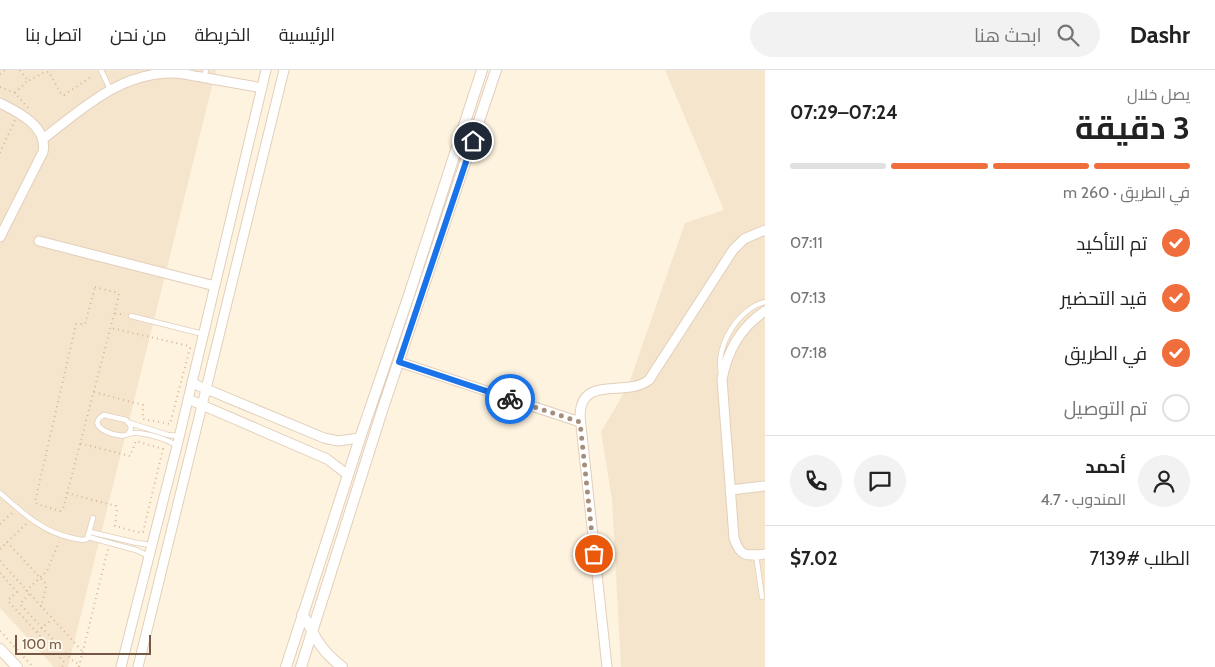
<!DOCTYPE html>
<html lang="ar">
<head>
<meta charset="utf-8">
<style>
  :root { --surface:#fff; --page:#f2f2f2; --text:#222; --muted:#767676; --line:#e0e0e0; --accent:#f06d3c }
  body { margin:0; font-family:Cabin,Cairo,sans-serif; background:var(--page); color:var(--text); direction:rtl; height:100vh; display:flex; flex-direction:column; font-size:19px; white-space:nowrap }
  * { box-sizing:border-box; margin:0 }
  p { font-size:16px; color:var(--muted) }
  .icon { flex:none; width:28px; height:28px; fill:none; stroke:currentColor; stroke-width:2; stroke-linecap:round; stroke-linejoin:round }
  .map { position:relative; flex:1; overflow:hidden; direction:ltr }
  .details { display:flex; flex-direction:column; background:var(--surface); width:450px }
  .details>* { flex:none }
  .scale { position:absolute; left:15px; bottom:12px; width:136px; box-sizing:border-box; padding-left:5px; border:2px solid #755946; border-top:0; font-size:14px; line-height:18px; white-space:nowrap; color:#755946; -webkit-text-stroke:4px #fff7e7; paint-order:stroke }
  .pin { position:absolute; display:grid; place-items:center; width:42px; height:42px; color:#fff; margin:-21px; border:2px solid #fff; border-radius:50%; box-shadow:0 1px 5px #0007 }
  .courier { position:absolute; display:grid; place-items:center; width:50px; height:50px; margin:-25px; border:4px solid #1a73e8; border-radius:50%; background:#fff; color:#222; box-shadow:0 1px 6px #0007 }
  .headline em { font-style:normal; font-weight:700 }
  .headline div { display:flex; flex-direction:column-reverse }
  .headline { display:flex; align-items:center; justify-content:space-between; height:85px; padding:0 25px }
  h1 { font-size:32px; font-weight:700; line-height:38px }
  .bar { display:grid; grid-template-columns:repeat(4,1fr); gap:8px 5px; align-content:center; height:60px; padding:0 25px }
  .bar i { height:6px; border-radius:4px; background:var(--line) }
  .bar .on { background:var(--accent) }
  .bar p { grid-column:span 4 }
  .line { display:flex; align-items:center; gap:12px; padding:0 25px; border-top:1px solid var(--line) }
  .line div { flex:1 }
  .round { display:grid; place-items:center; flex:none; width:52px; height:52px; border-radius:26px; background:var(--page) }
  ol { padding:0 25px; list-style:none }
  li { display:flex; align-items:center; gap:15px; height:55px }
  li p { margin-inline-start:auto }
  li .icon { padding:5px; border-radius:50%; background:var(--accent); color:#fff; stroke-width:4 }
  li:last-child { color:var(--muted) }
  li i { width:28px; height:28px; border:2px solid var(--line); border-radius:50% }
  header { display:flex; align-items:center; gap:30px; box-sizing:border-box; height:70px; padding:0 25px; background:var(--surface); border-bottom:1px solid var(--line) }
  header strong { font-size:24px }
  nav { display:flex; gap:28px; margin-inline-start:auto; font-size:18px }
  .search { width:350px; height:45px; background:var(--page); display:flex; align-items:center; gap:12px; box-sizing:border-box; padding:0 18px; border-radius:28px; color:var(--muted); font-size:19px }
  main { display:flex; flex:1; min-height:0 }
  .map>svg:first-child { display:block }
</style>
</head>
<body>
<header>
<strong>Dashr</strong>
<div class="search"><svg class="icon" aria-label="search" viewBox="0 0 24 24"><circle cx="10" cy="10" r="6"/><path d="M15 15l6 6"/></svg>ابحث هنا</div>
<nav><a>الرئيسية</a><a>الخريطة</a><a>من نحن</a><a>اتصل بنا</a></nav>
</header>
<main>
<section class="details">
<div class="headline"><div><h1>3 دقيقة</h1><p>يصل خلال</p></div><em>07:24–07:29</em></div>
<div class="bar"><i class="on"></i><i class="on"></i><i class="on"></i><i></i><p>في الطريق · 260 m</p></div>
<ol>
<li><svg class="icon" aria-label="check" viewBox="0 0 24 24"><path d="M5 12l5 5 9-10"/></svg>تم التأكيد<p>07:11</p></li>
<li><svg class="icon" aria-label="check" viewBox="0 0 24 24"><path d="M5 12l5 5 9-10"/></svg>قيد التحضير<p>07:13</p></li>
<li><svg class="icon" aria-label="check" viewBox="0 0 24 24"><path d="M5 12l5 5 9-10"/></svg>في الطريق<p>07:18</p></li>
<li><i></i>تم التوصيل</li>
</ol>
<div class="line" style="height:90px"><a class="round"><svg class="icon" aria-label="person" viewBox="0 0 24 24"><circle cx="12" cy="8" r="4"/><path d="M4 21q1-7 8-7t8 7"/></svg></a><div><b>أحمد</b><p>المندوب · 4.7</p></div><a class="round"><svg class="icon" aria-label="chat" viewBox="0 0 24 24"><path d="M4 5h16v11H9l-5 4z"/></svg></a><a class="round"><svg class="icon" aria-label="phone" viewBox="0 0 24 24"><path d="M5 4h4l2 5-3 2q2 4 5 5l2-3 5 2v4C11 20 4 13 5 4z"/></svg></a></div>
<div class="line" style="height:65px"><div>الطلب #7139</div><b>$7.02</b></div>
</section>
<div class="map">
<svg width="765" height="597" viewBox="0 0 765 597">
  <rect width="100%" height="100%" fill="#fef3df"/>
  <path fill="#f6e5cd" d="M0 0H216L68 597H54L0 538Z
    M665 0H765V597H621L612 430 601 362 628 316 685 153 724 140Z"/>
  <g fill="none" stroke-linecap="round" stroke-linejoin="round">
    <g stroke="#e2cfbb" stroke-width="6">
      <path id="service" d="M101 0 110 19
        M204 8 206 0
        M131 246 203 264
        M721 303C715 277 738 238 765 232
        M104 345 126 350 131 356C131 359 131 361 128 364 122 370 82 357 104 345Z
        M130 353 168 365 179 366
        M128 364C140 360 167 369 177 376
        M0 423C22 442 42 462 72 468 77 469 82 471 87 469L93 448
        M90 462 137 473 152 475
        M88 467 136 480 149 486
        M756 485 762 527"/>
    </g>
    <g stroke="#e2cfbb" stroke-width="11">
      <path id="minor" d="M0 33C20 43 48 57 43 82L0 167
        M43 69C83 38 121 2 174 3 183 3 192 6 201 7 221 11 242 14 262 18
        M39 171 215 216
        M765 241C740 258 728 280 722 309L734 468C740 487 746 486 765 484
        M399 292 580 352
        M192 313 324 368 338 371 360 368
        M188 329 327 389 348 405
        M730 420 765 416
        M121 597 177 376 266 0
        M138 597C188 398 236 199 284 0
        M607 597 580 346C581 304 625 328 649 310L733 180 744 169 765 160"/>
    </g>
    <g stroke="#e2cfbb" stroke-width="12">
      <path id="tertiary" d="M302 545C309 552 311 561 317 570 323 580 332 589 342 597
        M0 579 17 597
        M286 597 360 368 409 225 482 0
        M301 597 381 344 496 0"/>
    </g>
    <path stroke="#d9b599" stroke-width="2" stroke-dasharray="1 4" stroke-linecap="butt" d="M20 0 28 11 45 2H49L61 24 64 25 91 7
      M0 4 5 0
      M0 17 15 23 29 39
      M15 23 27 11
      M0 83 15 50
      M95 217 118 223 119 225 63 439 60 441 37 434 35 432 76 254H85Z
      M115 243 125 245
      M94 322 143 335V349L170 354 190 278 189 276 111 258
      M67 423 116 436 117 439 115 456 141 463 143 462 163 379 136 371 130 386 79 373
      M0 454 12 443
      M7 472 45 513 46 517 41 537
      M0 479 27 453
      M0 491 83 582
      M0 503 17 522 8 530 9 532 64 592 62 597
      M26 521 47 501 59 472
      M29 524 20 534 72 590 80 595
      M0 561 33 597
      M37 562 52 549
      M79 597 108 479"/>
    <use href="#service" stroke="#fff" stroke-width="4.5"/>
    <use href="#minor" stroke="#fff" stroke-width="9"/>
    <use href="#tertiary" stroke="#fff" stroke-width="10"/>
  </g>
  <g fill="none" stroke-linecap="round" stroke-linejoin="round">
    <path stroke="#a58f7c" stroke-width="5" stroke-dasharray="0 9" d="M510 329 580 352 594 484"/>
    <path stroke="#1a73e8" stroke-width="6" d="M473 71 399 292 510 329"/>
  </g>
</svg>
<div class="scale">100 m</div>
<div class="pin" style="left:594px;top:484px;background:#ea580c"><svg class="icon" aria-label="bag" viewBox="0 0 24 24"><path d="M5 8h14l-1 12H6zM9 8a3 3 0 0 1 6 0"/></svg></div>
<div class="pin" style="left:473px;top:71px;background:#1f2937"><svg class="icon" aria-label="home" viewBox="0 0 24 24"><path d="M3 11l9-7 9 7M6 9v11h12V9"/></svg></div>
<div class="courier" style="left:510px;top:329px"><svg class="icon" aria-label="bike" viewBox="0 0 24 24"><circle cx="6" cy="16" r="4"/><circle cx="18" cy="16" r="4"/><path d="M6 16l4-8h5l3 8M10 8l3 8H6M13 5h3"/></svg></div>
</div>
</main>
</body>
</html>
